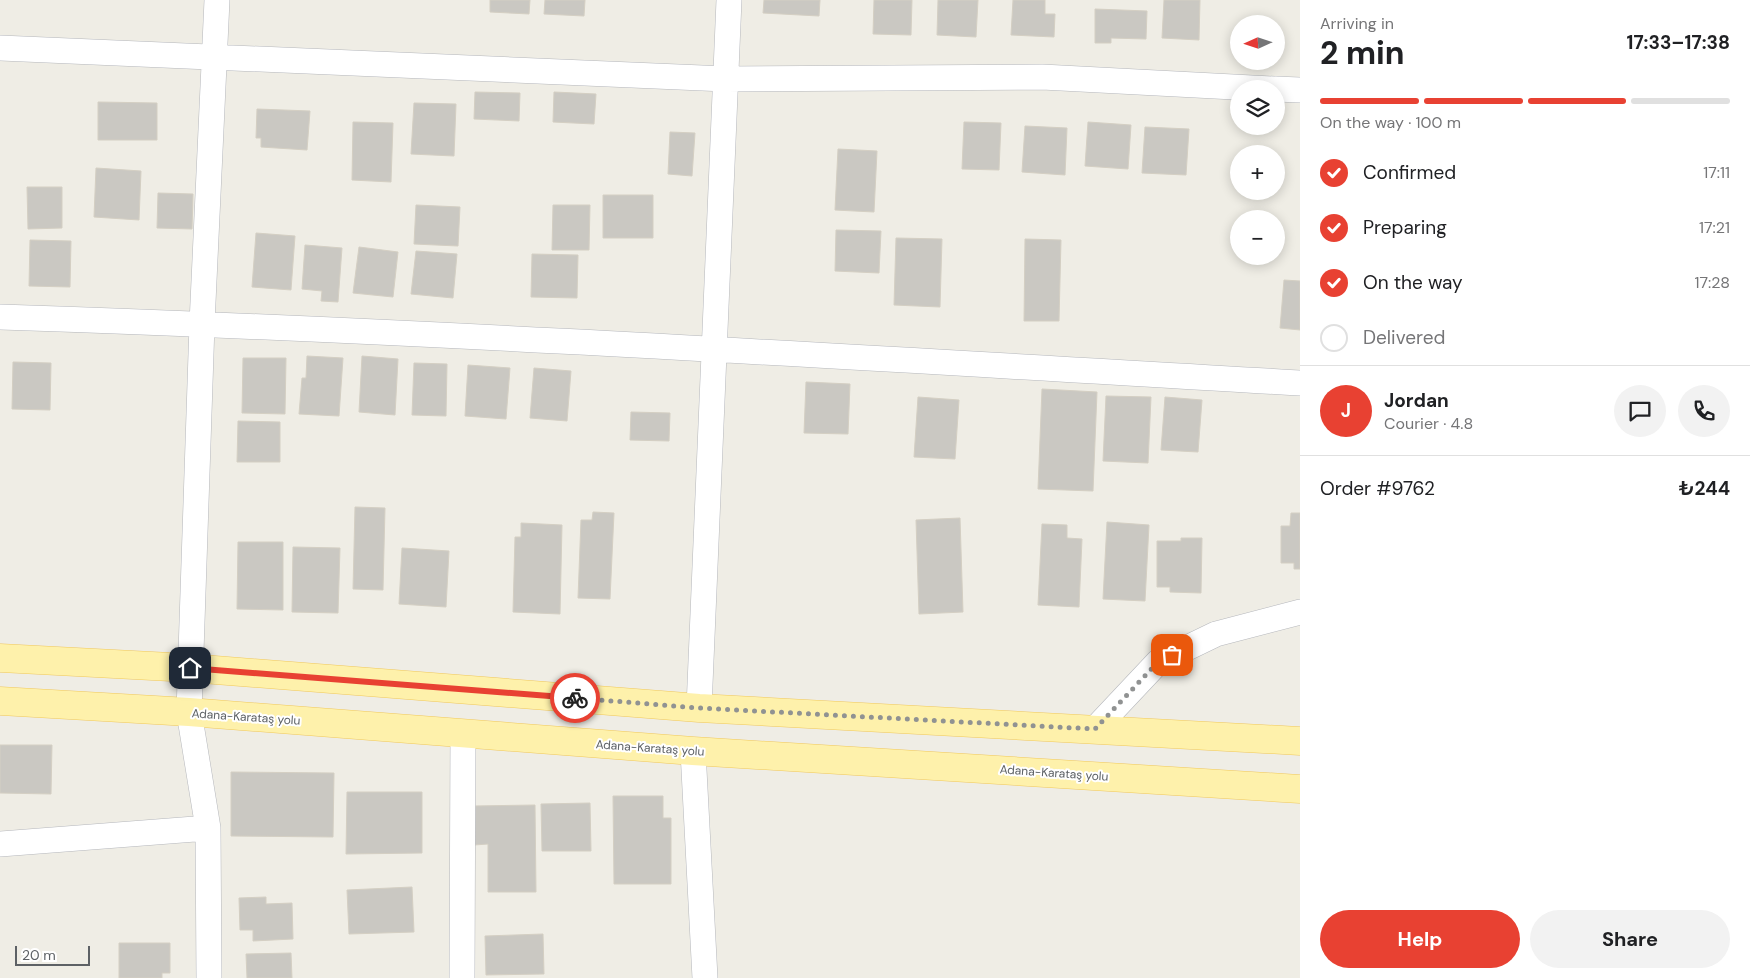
<!DOCTYPE html>
<html lang="en">
<head>
<meta charset="utf-8">
<style>
  :root { --surface:#fff; --page:#f2f2f2; --text:#202124; --muted:#757577; --line:#e0e0e0; --accent:#e84132 }
  body { margin:0; font-family:"DM Sans",sans-serif; background:var(--page); color:var(--text); height:100vh; display:flex; flex-direction:column; font-size:19px; white-space:nowrap }
  * { box-sizing:border-box; margin:0 }
  p { font-size:16px; color:var(--muted) }
  .icon { flex:none; width:28px; height:28px; fill:none; stroke:currentColor; stroke-width:2; stroke-linecap:round; stroke-linejoin:round }
  .map { position:relative; flex:1; overflow:hidden }
  .panel { display:flex; flex-direction:column; background:var(--surface); width:450px }
  .panel>* { flex:none }
  .needle { width:32px; rotate:267deg }
  .buttons { position:absolute; left:1230px; top:15px; display:grid; gap:10px }
  .buttons a { display:grid; place-items:center; width:55px; height:55px; border-radius:50%; background:var(--surface); box-shadow:0 2px 12px #0003; font-size:25px }
  .scale { position:absolute; left:15px; bottom:12px; width:75px; box-sizing:border-box; padding-left:5px; border:2px solid #5d6165; border-top:0; font-size:14px; line-height:18px; white-space:nowrap; color:#5d6165; -webkit-text-stroke:4px #fff; paint-order:stroke }
  .pin { position:absolute; display:grid; place-items:center; width:42px; height:42px; color:#fff; margin:-21px; border-radius:10px; box-shadow:0 2px 8px #0006 }
  .courier { position:absolute; display:grid; place-items:center; width:50px; height:50px; margin:-25px; border:4px solid #e84132; border-radius:50%; background:#fff; color:#222; box-shadow:0 1px 6px #0007 }
  .head em { font-style:normal; font-weight:700 }
  .head div { display:flex; flex-direction:column-reverse }
  .head { display:flex; align-items:center; justify-content:space-between; height:85px; padding:0 20px }
  h1 { font-size:32px; font-weight:700; line-height:38px }
  .bar { display:grid; grid-template-columns:repeat(4,1fr); gap:8px 5px; align-content:center; height:60px; padding:0 20px }
  .bar i { height:6px; border-radius:4px; background:var(--line) }
  .bar .on { background:var(--accent) }
  .bar p { grid-column:span 4 }
  .line { display:flex; align-items:center; gap:12px; padding:0 20px; border-top:1px solid var(--line) }
  .line div { flex:1 }
  .round { display:grid; place-items:center; flex:none; width:52px; height:52px; border-radius:26px; background:var(--page) }
  ol { padding:0 20px; list-style:none }
  li { display:flex; align-items:center; gap:15px; height:55px }
  li p { margin-inline-start:auto }
  li .icon { padding:5px; border-radius:50%; background:var(--accent); color:#fff; stroke-width:4 }
  li:last-child { color:var(--muted) }
  li i { width:28px; height:28px; border:2px solid var(--line); border-radius:50% }
  .primary-button { display:flex; gap:10px; margin-top:auto; padding:10px 20px }
  .primary-button a { flex:1; height:58px; border-radius:30px; background:var(--accent); color:#fff; font-size:20px; font-weight:700; line-height:58px; text-align:center }
  .primary-button a+a { background:var(--page); color:var(--text) }
  main { display:flex; flex:1; min-height:0 }
  .map>svg:first-child { display:block }
</style>
</head>
<body>
<main>
<div class="map">
<svg width="1300" height="978" viewBox="0 0 1300 978">
  <rect width="100%" height="100%" fill="#efede5"/>
  <path fill="#cac8c2" stroke="#d4cfc3" d="M490 0H530L529 14 490 12Z
    M545 0H585L584 16 544 14Z
    M764 0H820L819 16 763 13Z
    M874 0H912L911 35 873 34Z
    M938 0H978L976 37 937 35Z
    M1013 0H1045V14H1055L1054 37 1011 35Z
    M1164 0H1200L1199 40 1162 38Z
    M1095 9 1147 11 1146 39 1111 38V43H1095Z
    M475 92 520 93 519 121 474 119Z
    M554 92 596 94 594 124 553 122Z
    M98 102 157 103V140H98Z
    M414 103 456 104 454 156 411 154Z
    M257 109 310 111 307 150 261 147V138H256Z
    M353 122 393 123 391 182 352 180Z
    M964 122 1001 123 999 170 962 169Z
    M1088 122 1131 125 1128 169 1085 166Z
    M1025 126 1067 128 1065 175 1022 172Z
    M1145 127 1189 129 1186 175 1142 173Z
    M670 132 695 133 692 176 668 174Z
    M838 149 877 151 874 212 835 210Z
    M96 168 141 171 139 220 94 217Z
    M27 187H62V228L28 229Z
    M158 193 193 194 192 229 157 228Z
    M603 195H653V238H603Z
    M416 205 460 207 458 246 414 244Z
    M553 205H590L589 250H552Z
    M836 230 881 231 879 273 835 271Z
    M256 233 295 236 291 290 252 287Z
    M896 238 942 239 940 307 894 305Z
    M1025 239 1061 240 1059 321H1024Z
    M30 240 71 241 70 287 29 286Z
    M305 245 342 248 338 302 321 301 322 291 302 289Z
    M359 247 398 252 393 297 353 293Z
    M416 251 457 254 453 298 411 294Z
    M532 254 578 255 577 298 531 297Z
    M1284 280 1300 281V330L1280 328Z
    M307 356 343 358 339 416 299 414 302 378H306Z
    M362 356 398 359 395 415 359 412Z
    M243 358H286L285 414 242 413Z
    M13 362 51 363 50 410 12 409Z
    M414 363 447 364 446 416 412 415Z
    M468 365 510 368 506 419 465 416Z
    M534 368 571 371 567 421 530 418Z
    M806 382 850 384 848 434 804 433Z
    M1042 389 1097 392 1093 491 1038 489Z
    M1106 396 1151 397 1148 463 1103 461Z
    M918 397 959 400 955 459 914 457Z
    M1165 397 1202 400 1198 452 1161 450Z
    M631 412 670 413 669 441 630 440Z
    M238 421 280 422V462H237Z
    M355 507 385 508 383 590 353 589Z
    M593 512 614 513 610 599 578 598 581 520H592Z
    M1291 513H1300V569H1294V563H1281V526H1290Z
    M960 518 963 612 919 614 916 520Z
    M1107 522 1149 525 1145 601 1103 599Z
    M521 523 562 525 560 614 513 612 515 537H521Z
    M1042 524 1067 525V538L1082 539 1079 607 1038 605Z
    M1181 538H1202L1201 593 1170 592V587H1157V541H1181Z
    M238 542H283V610L237 609Z
    M293 547 340 548 338 613 292 612Z
    M402 548 449 551 446 607 399 604Z
    M0 745H52L51 794 0 793Z
    M231 772 334 773 333 837 231 836Z
    M347 792H422V853L346 854Z
    M613 796H663V818H671V884H614Z
    M590 803 591 851H542L541 804Z
    M535 805 536 892H488V844L474 845 473 806Z
    M412 887 414 932 349 934 347 890Z
    M266 897V904L292 903 293 939 253 941V930H240L239 898Z
    M543 934 544 974 486 975 485 936Z
    M119 943H170V973H162V978H119Z
    M291 953 292 978H247L246 954Z"/>
  <g fill="none" stroke-linecap="round" stroke-linejoin="round">
    <g stroke="#b5b7bc" stroke-width="26">
      <path id="minor" d="M0 48 726 79 1042 77 1274 89
        M1276 89 1300 90
        M0 317C434 331 867 358 1300 383
        M699 708 729 0
        M1095 729 1158 662 1216 634 1300 612
        M693 751 705 978
        M208 828 209 978
        M0 844 208 828 189 712 202 324 217 0
        M462 978 463 733"/>
    </g>
    <g stroke="#f0c85d" stroke-width="29">
      <path id="primary" d="M0 658 190 668 699 708 1300 741
        M0 701 189 712 693 751 1300 789"/>
    </g>
    <use href="#minor" stroke="#fff" stroke-width="25"/>
    <use href="#primary" stroke="#fef1ab" stroke-width="28"/>
  </g>
  <g fill="none" stroke-linecap="round" stroke-linejoin="round">
    <path stroke="#909292" stroke-width="5" stroke-dasharray="0 9" d="M575 698 699 708 1095 729 1158 662 1172 655"/>
    <path stroke="#e84132" stroke-width="6" d="M190 668 575 698"/>
  </g>
  <g text-anchor="middle" dominant-baseline="central" stroke-width="4" stroke-linejoin="round" paint-order="stroke">
    <g font-size="12" fill="#5d6165" stroke="#fff">
      <text transform="translate(246 717) rotate(4)">Adana-Karataş yolu</text>
      <text transform="translate(650 748) rotate(4)">Adana-Karataş yolu</text>
      <text transform="translate(1054 773) rotate(4)">Adana-Karataş yolu</text>
    </g>
  </g>
</svg>
<div class="buttons">
<a><svg class="needle" viewBox="-14 -14 28 28"><path d="M0-13l5 13h-10z" fill="#e53935"/><path d="M0 13l5-13h-10z" fill="#757577"/></svg></a>
<a><svg class="icon" aria-label="layers" viewBox="0 0 24 24"><path d="M12 4l9 5-9 5-9-5zM3 14l9 5 9-5"/></svg></a>
<a>+</a>
<a>−</a>
</div>
<div class="scale">20 m</div>
<div class="pin" style="left:1172px;top:655px;background:#ea580c"><svg class="icon" aria-label="bag" viewBox="0 0 24 24"><path d="M5 8h14l-1 12H6zM9 8a3 3 0 0 1 6 0"/></svg></div>
<div class="pin" style="left:190px;top:668px;background:#1f2937"><svg class="icon" aria-label="home" viewBox="0 0 24 24"><path d="M3 11l9-7 9 7M6 9v11h12V9"/></svg></div>
<div class="courier" style="left:575px;top:698px"><svg class="icon" aria-label="bike" viewBox="0 0 24 24"><circle cx="6" cy="16" r="4"/><circle cx="18" cy="16" r="4"/><path d="M6 16l4-8h5l3 8M10 8l3 8H6M13 5h3"/></svg></div>
</div>
<section class="panel">
<div class="head"><div><h1>2 min</h1><p>Arriving in</p></div><em>17:33–17:38</em></div>
<div class="bar"><i class="on"></i><i class="on"></i><i class="on"></i><i></i><p>On the way · 100 m</p></div>
<ol>
<li><svg class="icon" aria-label="check" viewBox="0 0 24 24"><path d="M5 12l5 5 9-10"/></svg>Confirmed<p>17:11</p></li>
<li><svg class="icon" aria-label="check" viewBox="0 0 24 24"><path d="M5 12l5 5 9-10"/></svg>Preparing<p>17:21</p></li>
<li><svg class="icon" aria-label="check" viewBox="0 0 24 24"><path d="M5 12l5 5 9-10"/></svg>On the way<p>17:28</p></li>
<li><i></i>Delivered</li>
</ol>
<div class="line" style="height:90px"><b class="round" style="background:var(--accent);color:#fff">J</b><div><b>Jordan</b><p>Courier · 4.8</p></div><a class="round"><svg class="icon" aria-label="chat" viewBox="0 0 24 24"><path d="M4 5h16v11H9l-5 4z"/></svg></a><a class="round"><svg class="icon" aria-label="phone" viewBox="0 0 24 24"><path d="M5 4h4l2 5-3 2q2 4 5 5l2-3 5 2v4C11 20 4 13 5 4z"/></svg></a></div>
<div class="line" style="height:65px"><div>Order #9762</div><b>₺244</b></div>
<div class="primary-button"><a>Help</a><a>Share</a></div>
</section>
</main>
</body>
</html>
